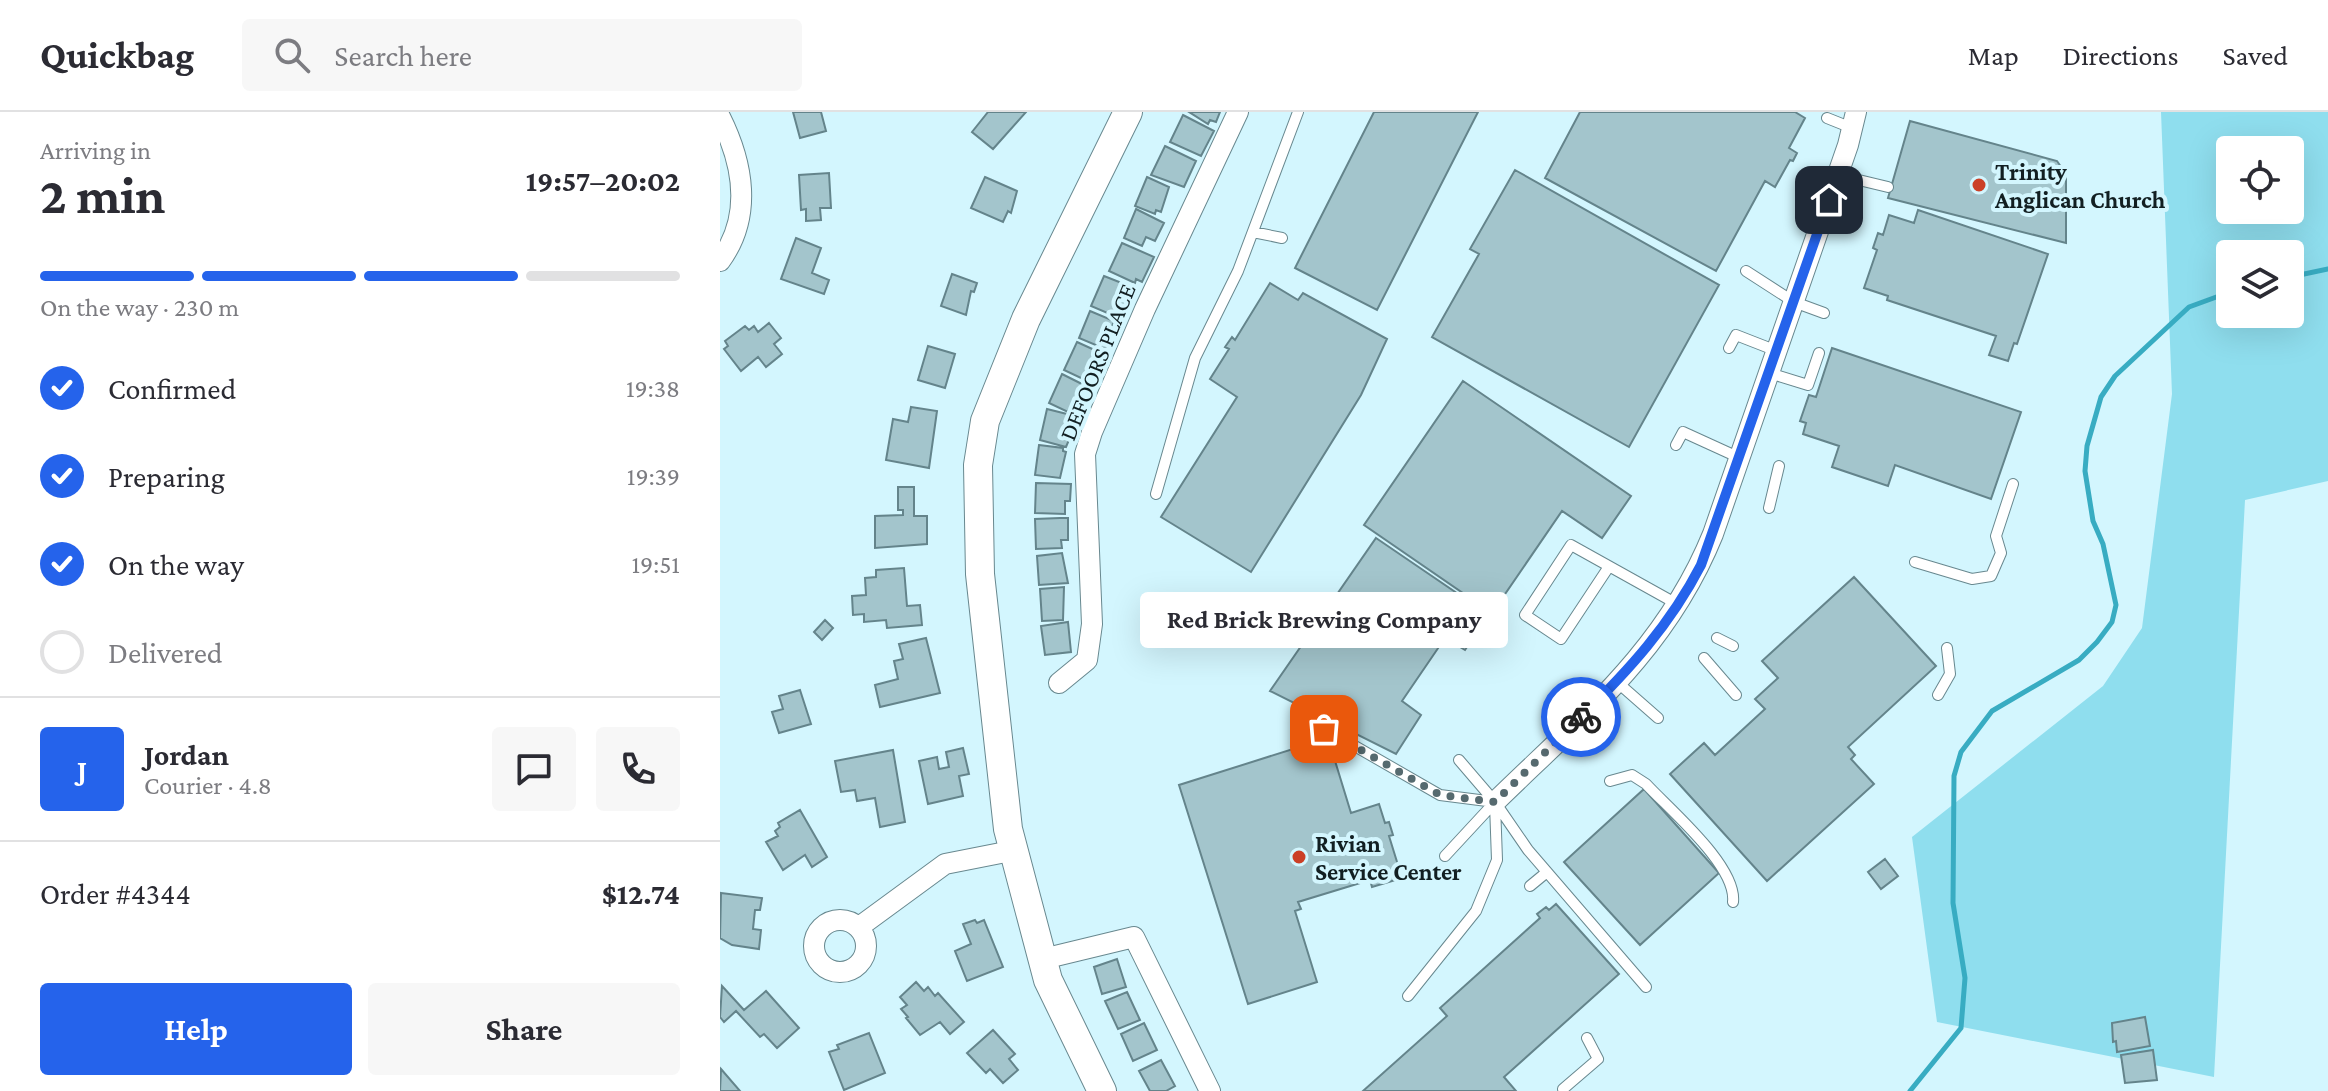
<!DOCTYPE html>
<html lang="en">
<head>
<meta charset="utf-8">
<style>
  :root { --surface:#fff; --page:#f7f7f7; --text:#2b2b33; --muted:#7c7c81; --line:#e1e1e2; --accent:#2563eb }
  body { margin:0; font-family:"Crimson Pro",serif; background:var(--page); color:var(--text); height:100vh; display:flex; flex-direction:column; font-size:30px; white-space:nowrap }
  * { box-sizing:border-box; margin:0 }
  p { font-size:26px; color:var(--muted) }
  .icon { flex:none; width:44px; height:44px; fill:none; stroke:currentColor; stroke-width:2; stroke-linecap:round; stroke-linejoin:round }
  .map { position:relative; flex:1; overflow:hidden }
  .details { display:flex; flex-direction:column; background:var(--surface); width:720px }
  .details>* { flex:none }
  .controls { position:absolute; left:1496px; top:24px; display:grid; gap:16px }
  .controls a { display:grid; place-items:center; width:88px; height:88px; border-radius:8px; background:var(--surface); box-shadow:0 8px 32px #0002; font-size:40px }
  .pin { position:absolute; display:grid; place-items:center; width:68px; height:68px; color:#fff; margin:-34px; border-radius:16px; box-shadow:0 4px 12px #0006 }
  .courier { position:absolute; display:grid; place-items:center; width:80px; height:80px; margin:-40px; border:6px solid #2563eb; border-radius:50%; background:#fff; color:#222; box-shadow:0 2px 10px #0007 }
  .bubble { position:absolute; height:56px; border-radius:8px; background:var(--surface); box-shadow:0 8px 32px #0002; font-size:26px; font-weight:700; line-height:56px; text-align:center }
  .summary em { font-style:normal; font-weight:700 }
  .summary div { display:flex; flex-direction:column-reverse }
  .summary { display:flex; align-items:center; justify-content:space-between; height:136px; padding:0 40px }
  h1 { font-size:52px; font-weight:700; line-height:60px }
  .bar { display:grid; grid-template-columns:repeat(4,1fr); gap:12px 8px; align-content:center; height:96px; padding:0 40px }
  .bar i { height:10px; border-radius:6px; background:var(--line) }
  .bar .current { background:var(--accent) }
  .bar p { grid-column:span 4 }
  .line { display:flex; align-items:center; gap:20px; padding:0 40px; border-top:2px solid var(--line) }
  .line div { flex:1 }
  .round { display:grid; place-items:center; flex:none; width:84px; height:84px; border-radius:8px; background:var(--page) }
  ol { padding:0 40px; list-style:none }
  li { display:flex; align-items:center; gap:24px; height:88px }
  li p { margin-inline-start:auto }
  li .icon { padding:8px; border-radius:50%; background:var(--accent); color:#fff; stroke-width:4 }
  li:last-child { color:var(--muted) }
  li i { width:44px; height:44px; border:4px solid var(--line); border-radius:50% }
  .action { display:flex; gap:16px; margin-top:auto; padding:16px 40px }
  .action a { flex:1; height:92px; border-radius:8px; background:var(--accent); color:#fff; font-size:32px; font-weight:700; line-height:92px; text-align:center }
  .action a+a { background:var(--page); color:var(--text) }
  header { display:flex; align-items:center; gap:48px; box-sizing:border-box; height:112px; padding:0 40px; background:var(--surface); border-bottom:2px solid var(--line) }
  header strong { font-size:38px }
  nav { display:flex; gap:44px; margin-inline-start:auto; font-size:28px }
  .search { width:560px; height:72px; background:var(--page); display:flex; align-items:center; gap:20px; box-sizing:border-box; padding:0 28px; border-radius:8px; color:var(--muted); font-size:30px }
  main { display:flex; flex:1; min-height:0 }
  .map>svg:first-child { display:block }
</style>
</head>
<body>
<header>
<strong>Quickbag</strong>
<div class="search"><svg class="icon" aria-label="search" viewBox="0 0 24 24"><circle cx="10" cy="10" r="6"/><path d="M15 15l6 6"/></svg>Search here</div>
<nav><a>Map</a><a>Directions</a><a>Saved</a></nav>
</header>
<main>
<section class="details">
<div class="summary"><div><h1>2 min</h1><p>Arriving in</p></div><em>19:57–20:02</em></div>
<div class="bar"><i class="current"></i><i class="current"></i><i class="current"></i><i></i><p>On the way · 230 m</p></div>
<ol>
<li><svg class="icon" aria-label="check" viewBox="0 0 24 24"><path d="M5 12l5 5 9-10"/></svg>Confirmed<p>19:38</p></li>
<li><svg class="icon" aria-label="check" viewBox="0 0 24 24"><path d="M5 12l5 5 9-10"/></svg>Preparing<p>19:39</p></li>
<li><svg class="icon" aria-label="check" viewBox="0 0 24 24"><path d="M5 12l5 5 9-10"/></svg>On the way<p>19:51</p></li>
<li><i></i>Delivered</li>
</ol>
<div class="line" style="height:144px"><b class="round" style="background:var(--accent);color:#fff">J</b><div><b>Jordan</b><p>Courier · 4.8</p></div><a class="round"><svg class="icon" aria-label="chat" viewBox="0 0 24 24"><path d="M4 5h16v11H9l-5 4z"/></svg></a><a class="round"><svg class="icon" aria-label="phone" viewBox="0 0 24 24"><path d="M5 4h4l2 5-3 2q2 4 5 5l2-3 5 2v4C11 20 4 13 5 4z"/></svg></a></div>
<div class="line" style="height:104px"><div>Order #4344</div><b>$12.74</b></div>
<div class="action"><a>Help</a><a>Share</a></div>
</section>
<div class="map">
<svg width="1608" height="979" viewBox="0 0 1608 979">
  <rect width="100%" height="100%" fill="#d3f6fe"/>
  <path fill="#8fdeee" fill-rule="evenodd" d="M1441 0H1608V369L1525 388 1494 965 1217 910 1192 725 1383 574 1422 516 1452 282ZM1510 38H1570V98H1510ZM1510 142H1570V202H1510Z"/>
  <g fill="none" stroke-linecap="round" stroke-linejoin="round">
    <path stroke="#38acc2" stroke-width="5" d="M1570 165 1608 157
      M1190 979 1241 916 1245 866 1233 791 1234 664 1241 640 1272 599 1359 548 1377 530 1392 510 1396 493 1383 432 1373 409 1365 359 1367 334 1381 285 1395 264 1469 195 1510 180"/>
  </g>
  <path fill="#a3c5cc" stroke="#64848b" stroke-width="2" d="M73 0H101L106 19 80 26Z
    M268 0H306L273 37 252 20Z
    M469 0H500L496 10 490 8 488 12Z
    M654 0H758L657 198 575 156Z
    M860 0H1075L1085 6 1069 36 1077 41 1073 49 1070 48 1055 75 1045 69 996 159 825 66Z
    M463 3 494 19 481 44 450 30Z
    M1190 9 1337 49 1346 62V131L1168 86Z
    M445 34 476 49 464 75 431 63Z
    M795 58 999 173 909 335 712 225 759 142 750 137Z
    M109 61 111 96H100L101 108 86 109V97L81 98 79 63Z
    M265 65 297 79 291 101 288 99 283 110 251 96Z
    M427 65 449 75 441 100 436 98 435 102 415 94Z
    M416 97 444 111 435 129 426 125 422 134 404 126Z
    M1198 98 1328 142 1297 232 1294 231 1288 249 1269 243 1276 224 1167 188 1168 184 1144 176 1157 138 1153 136 1158 121 1163 123 1169 103 1194 111Z
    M76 126 101 136 92 161 109 168 104 182 61 167Z
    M402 131 434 145 422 170 416 167 415 171 389 159Z
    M232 162 257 171 254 180 251 179 246 203 221 194Z
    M384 164 417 177 409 196 401 193 397 201 393 200 392 203 371 194Z
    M550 171 578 188 583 181 667 227 641 283 531 460 441 405 517 285 490 267 509 237 505 235 512 225 515 228Z
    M370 199 394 209 385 237 359 226Z
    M49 211 61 226 54 232 62 242 46 255 38 245 21 259 4 237 8 234 5 229 25 214 29 218 34 214 38 220Z
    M357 230 379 240 363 267 344 258Z
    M208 234 235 242 225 276 198 268Z
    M1112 236 1301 300 1271 387 1175 353 1168 374 1112 355 1119 334 1083 322 1086 311 1080 309 1089 283 1096 285Z
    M342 262 364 273 348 300 329 291Z
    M743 269 911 384 882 426 842 399 772 501 644 413Z
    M191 295 217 299 209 356 166 348 173 307 188 310Z
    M327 297 351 303 346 322 351 323 346 335 320 328Z
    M319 333 343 336V339L346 340 340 366 315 363Z
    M316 371 351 372 350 389H345V402L315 401Z
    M178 375H194V404H207V432L155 436V404L183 403V398H178Z
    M340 406H348V428H341L342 436 316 437 315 407Z
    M656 426 769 503 745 538 725 526 682 589 701 603 676 642 550 579Z
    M342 441 348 471 319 473 317 444Z
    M184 456 187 494 200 493 202 513 167 516 166 508 144 510V502L133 503 132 484 146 483 145 466 156 465V458Z
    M1134 465 1216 554 1128 635 1135 643 1131 647 1154 672 1047 769 950 662 984 631 995 643 1045 597 1035 587 1058 566 1042 549Z
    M344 475 343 508 322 509 320 477Z
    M105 508 113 516 102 528 94 520Z
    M348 510 351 540 325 543 321 514Z
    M206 526 220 581 160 595 155 573 178 567 174 549 183 547 179 532Z
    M80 578 91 612 59 621 52 600 63 597 59 584Z
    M608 626 631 701 659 692 665 711 669 710 673 723 669 724 682 766 652 775 650 768 578 790 581 797 575 799 597 870 528 892 459 673Z
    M243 636 249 662 239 664 243 684 208 692 199 649 217 645 219 657 229 655 226 640Z
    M173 638 185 710 160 715 155 686 137 689 135 678 121 680 115 649Z
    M924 677 999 761 920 833 844 750Z
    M80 698 107 745 92 755 85 743 63 758 46 730 58 724 55 719 60 715 58 711Z
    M1165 747 1178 764 1161 777 1148 760Z
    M1 781 42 786 40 798H35L33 817 41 818 39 837 12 833 0 826Z
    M836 792 899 862 784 965 796 979H643L727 904 720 896 820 806 817 802 826 795 829 798Z
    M255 808 257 811 264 808 283 855 247 869 235 839 251 832 243 812Z
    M397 847 406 875 382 882 374 855Z
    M196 870 204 879 208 875 215 884 218 881 244 910 230 922 220 910 200 923 186 906 188 905 181 897 187 893 180 885Z
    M2 874 24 898 46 879 79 916 57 936 44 922 40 925 16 899 4 910 0 905Z
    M407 880 420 908 398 917 385 889Z
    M1425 905 1430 934 1397 940 1396 929 1393 930 1392 911Z
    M424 911 437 938 413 949 401 922Z
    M273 918 295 942 289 947 298 958 283 971 270 957 266 961 247 941Z
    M149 921 165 961 124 978 109 940 119 937 117 933Z
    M1433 938 1437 968 1405 971 1401 943Z
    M441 948 455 974 446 979H430L419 959Z
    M1 957 20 979H0Z"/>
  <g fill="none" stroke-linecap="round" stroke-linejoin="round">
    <g stroke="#68888f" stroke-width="12">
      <path id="lane" d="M1107 6 1132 16
        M1118 63 1168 75
        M533 120 562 126
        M1026 159 1074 190 1104 201
        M1009 236 1016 223 1057 239
        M1049 261 1088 273 1099 241
        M956 333 963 320 1020 346
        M436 382 475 246 518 159 578 0
        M1049 396 1059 354
        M1195 450 1252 467 1271 464 1281 441 1276 424 1293 372
        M888 456 841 527 805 503 851 433 957 492
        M997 526 1013 534
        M984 546 1016 583
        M897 570 938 606
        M1218 583 1230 562 1227 536
        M852 591 866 601
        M579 602 720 683 775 690
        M847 619 861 636
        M739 648 775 690 808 738 926 875
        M890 669 912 663 926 672C950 698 1017 754 1013 790
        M725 744 775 690
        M810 774 827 760
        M688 884 756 799 777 748 775 692
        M843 977 878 947 867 926"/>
    </g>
    <g stroke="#68888f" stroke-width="22">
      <path id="street" d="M0 5C23 51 33 104 0 149
        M339 571 367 548 372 512 365 342 372 320 425 197 518 0
        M775 690C862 605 946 538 993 422L1128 33 1136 0
        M94 834a26 26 0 1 1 52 0a26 26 0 1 1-52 0Z
        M139 815 225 752 296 738
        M323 847 414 825 490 979"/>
    </g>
    <g stroke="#68888f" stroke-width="30">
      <path id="secondary" d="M382 979 328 868 288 717 260 462 258 353 265 309 306 207 408 0"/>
    </g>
    <use href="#lane" stroke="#fff" stroke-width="10"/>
    <use href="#street" stroke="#fff" stroke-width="20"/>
    <use href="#secondary" stroke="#fff" stroke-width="28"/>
  </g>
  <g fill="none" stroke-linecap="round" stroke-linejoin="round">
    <path stroke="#566a6f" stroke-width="8" stroke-dasharray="0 14.4" d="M604 617 720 683 775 690 861 605"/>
    <path stroke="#2563eb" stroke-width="10" d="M861 605C909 558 950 513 981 453L1109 88"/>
  </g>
  <g fill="#cb4027" stroke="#d3f6fe" stroke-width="3">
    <circle cx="1259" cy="73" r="8"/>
    <circle cx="579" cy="745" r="8"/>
  </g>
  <g text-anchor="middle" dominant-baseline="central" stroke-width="8" stroke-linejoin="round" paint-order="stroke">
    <g font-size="24" font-weight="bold" fill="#121f22" stroke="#d3f6fe" text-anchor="start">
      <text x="1275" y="59">Trinity<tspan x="1275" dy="28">Anglican Church</tspan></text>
      <text x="595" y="731">Rivian<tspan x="595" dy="28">Service Center</tspan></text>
    </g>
    <g font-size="24" fill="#121f22" stroke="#d3f6fe">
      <text transform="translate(377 250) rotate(-68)">DEFOORS PLACE</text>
    </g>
  </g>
</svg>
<div class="controls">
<a><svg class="icon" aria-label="locate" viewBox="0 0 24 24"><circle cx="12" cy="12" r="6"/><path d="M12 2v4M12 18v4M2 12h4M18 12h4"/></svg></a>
<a><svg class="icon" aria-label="layers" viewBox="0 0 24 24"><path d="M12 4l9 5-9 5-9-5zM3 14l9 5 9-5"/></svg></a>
</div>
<div class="pin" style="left:604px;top:617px;background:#ea580c"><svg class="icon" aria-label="bag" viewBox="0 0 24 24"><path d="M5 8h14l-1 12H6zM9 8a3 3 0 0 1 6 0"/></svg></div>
<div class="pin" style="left:1109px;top:88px;background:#1f2937"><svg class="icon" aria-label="home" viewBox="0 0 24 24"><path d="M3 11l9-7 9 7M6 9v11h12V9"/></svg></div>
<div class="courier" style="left:861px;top:605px"><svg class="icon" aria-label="bike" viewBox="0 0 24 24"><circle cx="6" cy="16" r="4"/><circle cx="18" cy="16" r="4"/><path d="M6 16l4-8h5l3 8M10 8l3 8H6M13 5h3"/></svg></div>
<div class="bubble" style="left:420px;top:480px;width:368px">Red Brick Brewing Company</div>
</div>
</main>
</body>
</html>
